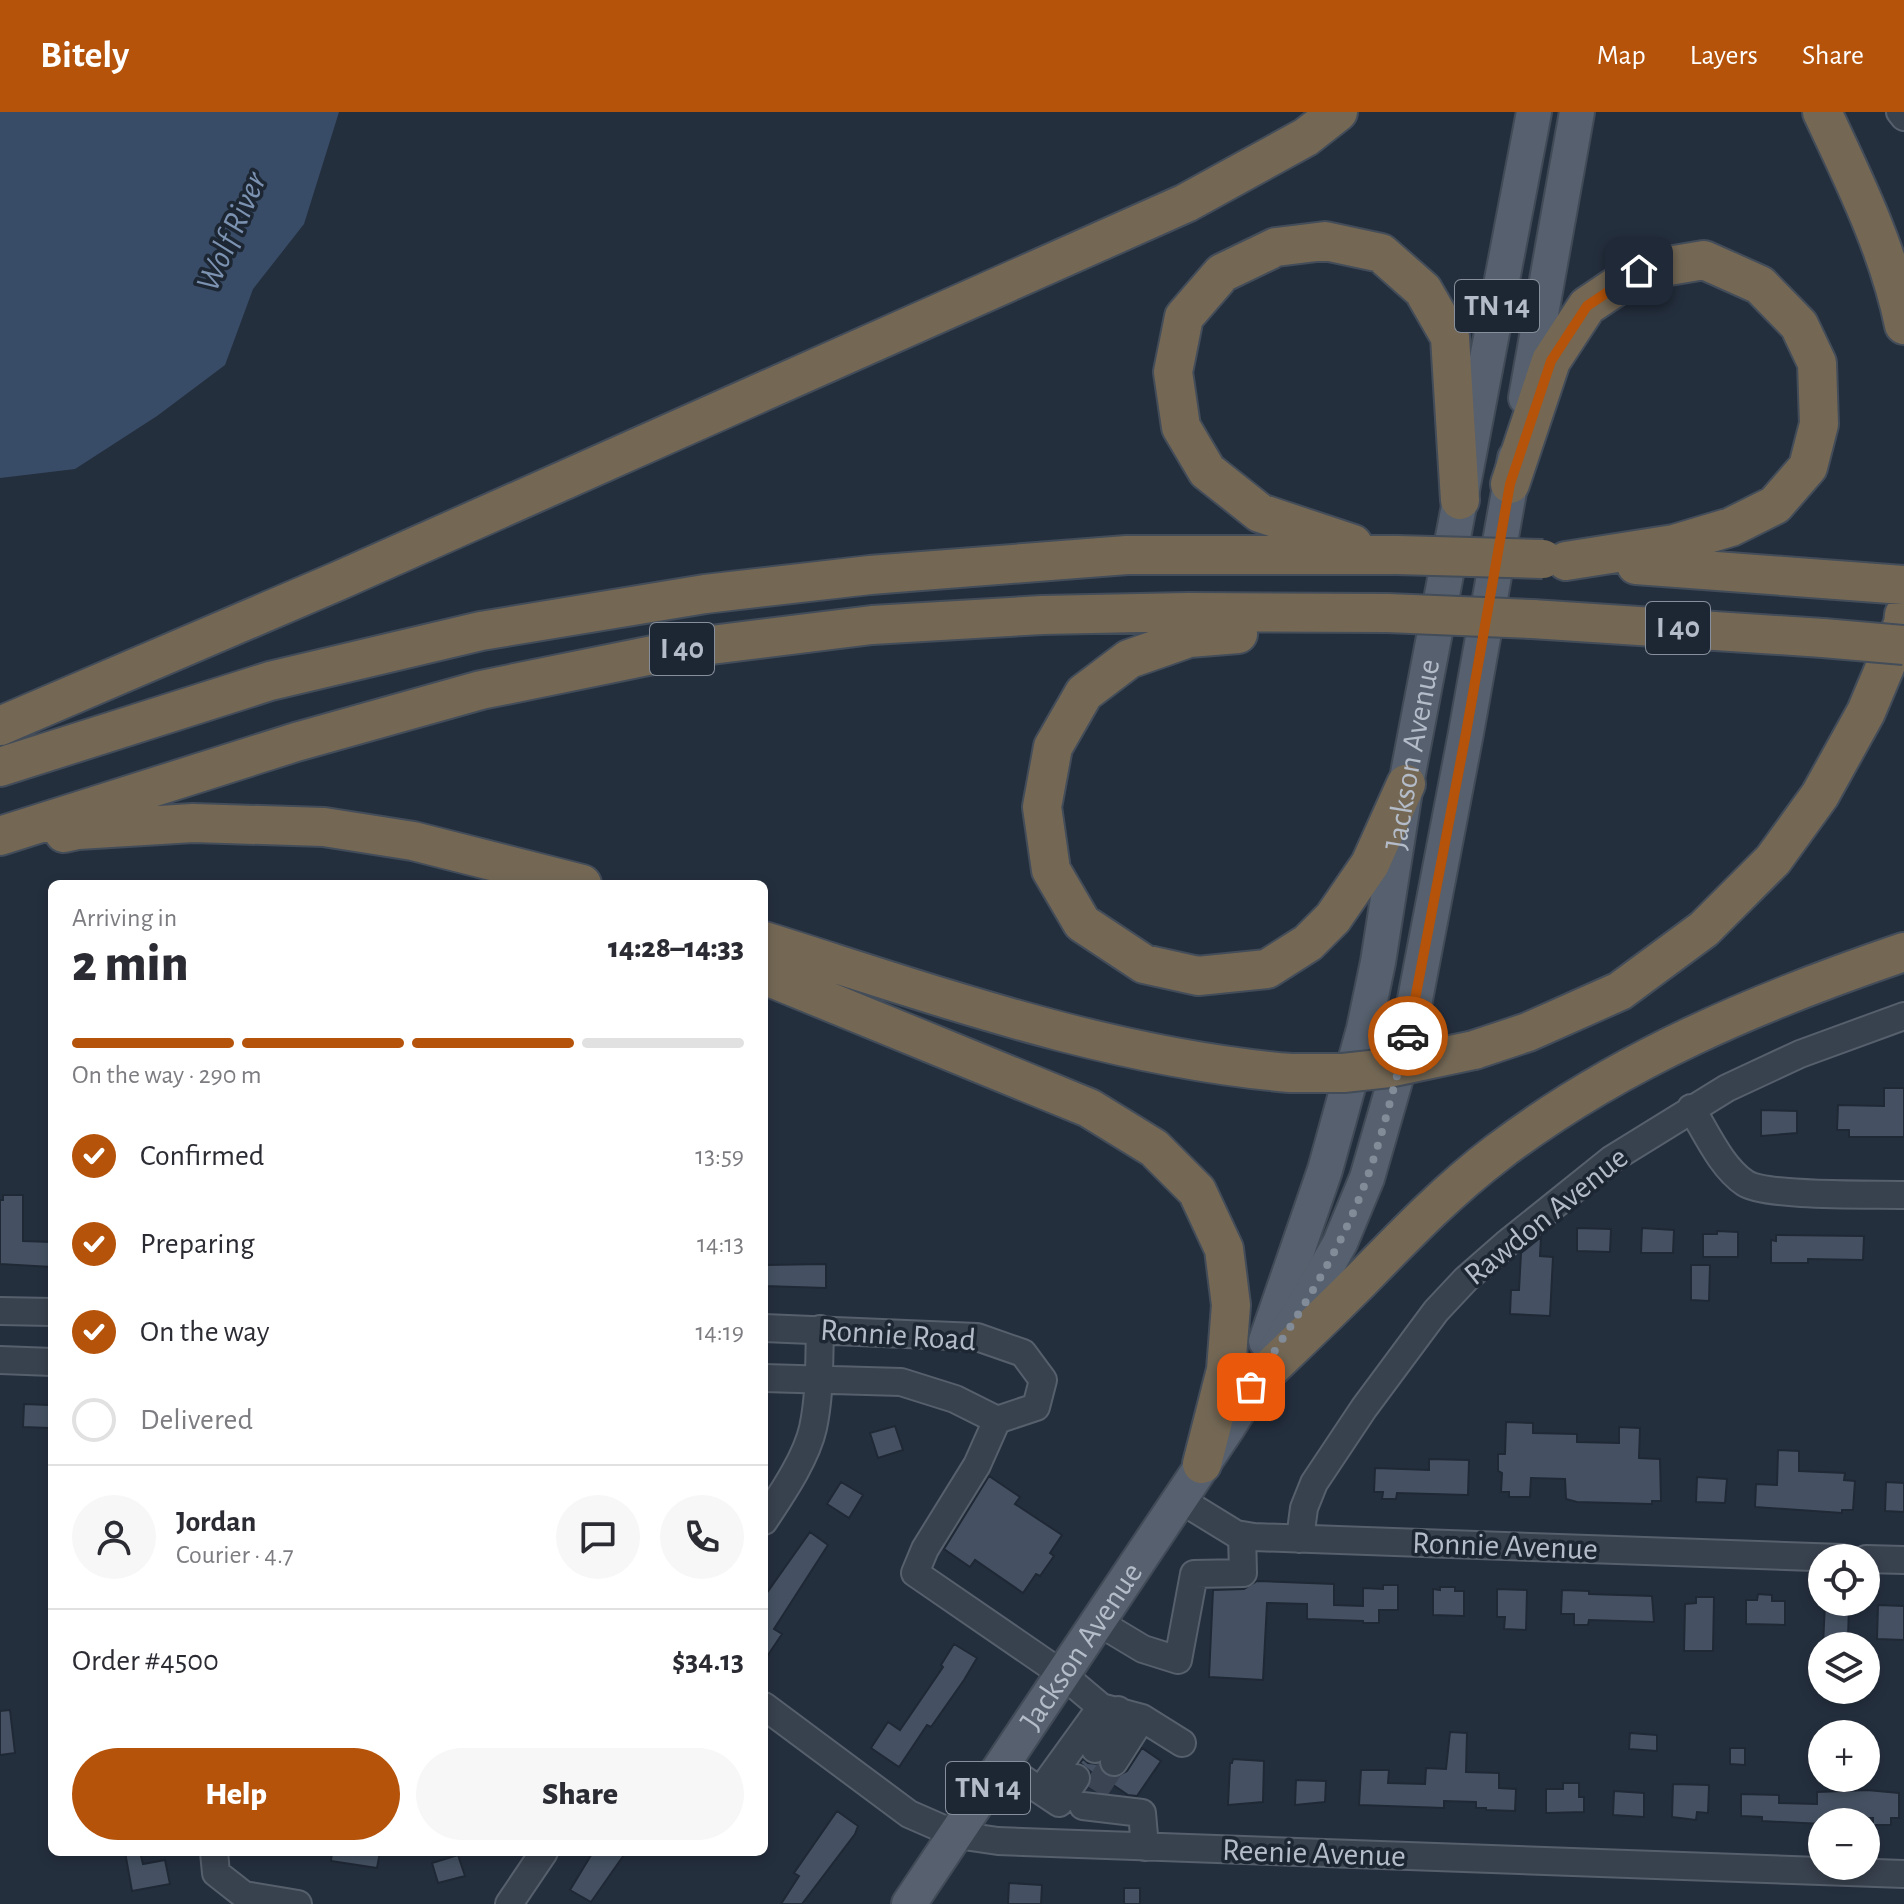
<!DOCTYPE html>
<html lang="en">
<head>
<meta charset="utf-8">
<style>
  :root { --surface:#fff; --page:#f7f7f7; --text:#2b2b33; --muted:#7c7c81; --line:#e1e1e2; --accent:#b45309 }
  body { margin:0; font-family:"Alegreya Sans",sans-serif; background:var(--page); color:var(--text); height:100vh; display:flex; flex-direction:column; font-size:30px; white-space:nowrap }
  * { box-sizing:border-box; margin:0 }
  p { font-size:26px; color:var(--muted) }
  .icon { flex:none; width:44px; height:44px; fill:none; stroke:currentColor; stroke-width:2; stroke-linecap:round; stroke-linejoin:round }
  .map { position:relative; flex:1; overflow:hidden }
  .side { position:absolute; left:48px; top:768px; width:720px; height:976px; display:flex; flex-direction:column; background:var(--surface); border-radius:12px; box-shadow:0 4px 12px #0003 }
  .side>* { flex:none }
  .buttons { position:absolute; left:1808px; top:1432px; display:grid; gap:16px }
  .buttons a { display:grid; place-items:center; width:72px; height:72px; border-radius:50%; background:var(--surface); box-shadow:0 4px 12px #0003; font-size:40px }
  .pin { position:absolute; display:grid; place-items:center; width:68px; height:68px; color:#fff; margin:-34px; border-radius:16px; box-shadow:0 4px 12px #0006 }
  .courier { position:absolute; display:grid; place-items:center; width:80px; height:80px; margin:-40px; border:6px solid #b45309; border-radius:50%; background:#fff; color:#222; box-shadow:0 2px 10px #0007 }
  .headline em { font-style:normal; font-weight:800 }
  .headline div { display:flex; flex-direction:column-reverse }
  .headline { display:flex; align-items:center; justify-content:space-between; height:136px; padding:0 24px }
  h1 { font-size:52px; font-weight:800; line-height:60px }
  .bar { display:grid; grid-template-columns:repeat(4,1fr); gap:12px 8px; align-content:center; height:96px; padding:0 24px }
  .bar i { height:10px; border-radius:6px; background:var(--line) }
  .bar .active { background:var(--accent) }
  .bar p { grid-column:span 4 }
  .line { display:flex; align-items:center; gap:20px; padding:0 24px; border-top:2px solid var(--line) }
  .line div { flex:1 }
  .round { display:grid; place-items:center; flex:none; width:84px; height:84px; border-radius:42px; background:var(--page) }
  ol { padding:0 24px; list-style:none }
  li { display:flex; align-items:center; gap:24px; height:88px }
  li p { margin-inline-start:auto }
  li .icon { padding:8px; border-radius:50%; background:var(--accent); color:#fff; stroke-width:4 }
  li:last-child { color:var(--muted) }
  li i { width:44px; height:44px; border:4px solid var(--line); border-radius:50% }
  .button { display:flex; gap:16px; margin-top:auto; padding:16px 24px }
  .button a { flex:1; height:92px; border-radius:48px; background:var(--accent); color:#fff; font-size:32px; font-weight:800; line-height:92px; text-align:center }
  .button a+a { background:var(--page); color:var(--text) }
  header { display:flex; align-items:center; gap:48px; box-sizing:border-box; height:112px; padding:0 40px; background:var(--accent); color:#fff }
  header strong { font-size:38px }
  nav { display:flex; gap:44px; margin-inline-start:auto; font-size:28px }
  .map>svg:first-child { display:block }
</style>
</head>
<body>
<header>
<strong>Bitely</strong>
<nav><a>Map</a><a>Layers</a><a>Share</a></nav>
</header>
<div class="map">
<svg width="1904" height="1792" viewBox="0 0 1904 1792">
  <rect width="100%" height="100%" fill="#242f3e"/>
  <path fill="#394c67" d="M0 0H339L304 112 253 177 225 253 157 304 75 357 0 366Z"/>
  <path fill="#455162" stroke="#1f2835" stroke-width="2" d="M1884 976H1904V1025H1849V1018H1837L1838 993 1884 994Z
    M1761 998 1797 999V1021L1761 1024Z
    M3 1083H23V1129L52 1130V1155L0 1152V1088H3Z
    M1577 1116 1611 1117 1610 1140 1577 1139Z
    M1642 1116 1674 1118 1673 1141H1641Z
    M1717 1119 1738 1120V1145H1703V1122H1717Z
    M1776 1123 1864 1124 1863 1148 1808 1147V1151H1771V1128L1776 1129Z
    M1541 1125 1540 1144 1553 1145 1550 1204 1510 1202 1511 1178H1519L1521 1141Z
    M826 1152V1176L764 1174V1153Z
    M1691 1153H1710L1709 1189 1691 1188Z
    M24 1292 50 1293 49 1316 23 1315Z
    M1506 1310 1533 1311V1321L1577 1322V1330L1619 1331V1315L1640 1316 1639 1346 1660 1347 1661 1389H1652V1392L1577 1390 1566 1387 1565 1367 1531 1366 1530 1385H1509V1380H1501L1502 1361 1498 1359V1342H1505Z
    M895 1314 903 1338 878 1346 870 1321Z
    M1778 1338 1799 1339V1359L1845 1361 1844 1368 1855 1369 1853 1398H1842V1401L1755 1395 1756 1372 1777 1373Z
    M1429 1347 1469 1348 1468 1383 1397 1381 1396 1387H1382L1383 1380H1374L1375 1356 1429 1358Z
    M989 1364 1020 1385 1015 1392 1062 1423 1050 1441 1054 1444 1040 1464 1036 1462 1023 1481 975 1448 970 1455 944 1437Z
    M1697 1365 1727 1367 1725 1391 1696 1390Z
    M841 1370 863 1383 849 1406 827 1392Z
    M1886 1370 1904 1371V1400L1885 1399Z
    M810 1420 828 1433 774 1517 782 1522 764 1549V1485Z
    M1257 1469 1334 1472V1493L1363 1494V1476L1383 1477V1473H1398V1498H1379V1511H1363V1509L1307 1507V1492L1267 1491 1263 1568 1209 1565 1213 1478 1244 1477Z
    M1440 1475H1455V1479H1464V1504L1433 1503V1477L1440 1478Z
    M1497 1477 1527 1478 1526 1518 1504 1517 1505 1505H1497Z
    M1562 1478 1589 1479V1482L1652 1484 1654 1510 1589 1508 1588 1513H1574V1502H1561Z
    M1758 1482 1772 1483V1489H1785V1513L1746 1512V1488H1757Z
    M1696 1485H1714L1713 1539H1684L1685 1492 1696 1491Z
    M1825 1490 1849 1491 1848 1528H1843V1534H1823Z
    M1878 1493 1904 1494V1528L1877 1527Z
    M954 1532 977 1546 964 1568 931 1615 927 1613 899 1655 871 1636 888 1610 900 1618 943 1555 941 1553Z
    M10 1598 15 1641 0 1643V1599Z
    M1450 1620 1467 1621 1466 1660 1499 1661V1676L1516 1677 1515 1699 1486 1698V1696H1476V1690L1444 1689V1696L1359 1693 1361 1658H1389L1388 1671 1425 1672 1426 1656 1446 1657Z
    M1630 1621 1657 1623V1639L1629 1637Z
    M1142 1636 1161 1649 1137 1684 1128 1683 1107 1669 1100 1680 1089 1675 1091 1660 1080 1651 1083 1647 1088 1651 1099 1652 1105 1663 1114 1666 1127 1659Z
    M1730 1636H1745V1653L1730 1652Z
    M1233 1647 1264 1649 1263 1690 1228 1693 1230 1651H1232Z
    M1296 1668 1326 1669 1325 1690 1295 1693Z
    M1563 1671H1579V1685H1584V1700L1546 1701V1677H1563Z
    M1673 1672 1709 1673 1708 1701 1697 1700 1696 1708 1672 1705Z
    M1867 1678 1899 1681V1706H1891V1713H1873V1706H1844V1708L1822 1710V1712L1762 1709V1705L1741 1704V1682L1779 1683V1691L1817 1692V1680Z
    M1614 1679 1644 1681V1705L1613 1703Z
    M837 1699 858 1714 855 1722 802 1792H781L799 1764 794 1761Z
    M125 1740H140L143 1752 165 1748 170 1772 132 1779Z
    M332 1740H380L377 1756 331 1749Z
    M593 1740H626L591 1790 570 1778Z
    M458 1743 465 1764 438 1771 432 1751Z
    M1009 1771 1042 1773 1041 1792H1008Z
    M1124 1776H1140V1792H1124Z"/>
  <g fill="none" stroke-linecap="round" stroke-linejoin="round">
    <path stroke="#3a4453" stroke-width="26" stroke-dasharray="26 13" stroke-linecap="butt" d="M1095 1679 1114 1650"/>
    <g stroke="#565f6c" stroke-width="30">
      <path id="minor" d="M1900 0 1904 5
        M1691 996C1706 1020 1721 1055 1745 1071 1766 1085 1873 1082 1904 1083
        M0 1199 52 1200
        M764 1216 977 1225 1023 1241 1043 1268 1036 1295 997 1308 955 1287 901 1270 764 1266
        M0 1248 52 1250
        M997 1308 977 1353 925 1437 915 1461 1062 1562 1101 1595 1142 1606 1114 1650
        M1179 1387 1236 1422 1254 1425 1842 1446
        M764 1409C781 1383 806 1347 813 1316 820 1283 819 1250 820 1217
        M1300 1427 1304 1396 1314 1371 1364 1296 1436 1199 1466 1167 1506 1132 1612 1047 1727 976 1800 942 1904 904
        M1866 1447 1904 1448
        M1098 1510 1143 1537 1178 1548 1194 1462 1243 1461 1242 1423
        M764 1594 909 1702 957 1723 998 1729 1904 1762
        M1142 1606 1182 1631
        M1095 1637 1118 1598
        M1002 1653 1059 1691 1076 1666
        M1041 1678 1101 1595
        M1083 1694 1142 1701 1145 1735
        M214 1740 216 1761 244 1783 298 1792
        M509 1792 544 1740"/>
    </g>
    <g stroke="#414a57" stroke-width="38">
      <g id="major">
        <path d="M1526 286 1577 0"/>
        <path id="s1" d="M1266 1229 1325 1058 1364 917 1378 850 1406 672 1534 0"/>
        <path id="s2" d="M909 1792 1228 1315 1310 1184 1340 1131 1367 1066 1408 924 1466 621 1515 346"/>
      </g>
    </g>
    <g stroke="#434c59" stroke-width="42">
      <path id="highway" d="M1822 0C1854 68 1889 139 1904 213
        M1510 372 1551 249 1587 194 1639 159 1704 148 1760 173 1799 213 1817 251 1819 312 1808 355 1775 393 1731 415 1674 432 1566 449
        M1353 432 1260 401 1207 359 1181 315 1173 260 1184 205 1222 161 1276 135 1325 129 1381 141 1423 178 1450 225 1460 388
        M1636 453 1904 473
        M1532 507 1823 526
        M1238 522 1189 526 1129 547 1084 581 1053 635 1042 695 1051 758 1082 811 1144 852 1198 864 1267 857 1308 831 1333 806 1370 752 1406 672
        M0 614 338 469 1186 91 1306 25 1338 0
        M0 655 270 569 481 519 705 482 870 463 1127 443H1397
        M64 721 78 718 193 711 324 715 413 729 582 772
        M0 724 296 630 481 578 687 536 872 513 1042 503 1188 500 1387 501
        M764 829C936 883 1110 946 1291 961
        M764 863 1089 996 1154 1036 1197 1079 1224 1137 1231 1193 1226 1258 1202 1352
        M1474 938 1528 920 1620 879 1704 817 1773 748 1820 683 1866 600 1903 512 1904 503
        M1251 1275C1287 1240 1324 1205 1360 1169 1404 1124 1447 1079 1497 1041 1619 948 1760 889 1904 840"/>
    </g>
    <use href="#minor" stroke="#38414e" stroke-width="26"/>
    <use href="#major" stroke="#56606e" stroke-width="34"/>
    <use href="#highway" stroke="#746855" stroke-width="38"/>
    <g stroke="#434c59" stroke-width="42" stroke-linecap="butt">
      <path id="highway-bridge" d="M1397 443 1543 447
        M1387 501 1532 507
        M1823 526 1904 533
        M1291 961H1343L1389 956 1474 938"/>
    </g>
    <use href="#highway-bridge" stroke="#746855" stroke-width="38"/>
  </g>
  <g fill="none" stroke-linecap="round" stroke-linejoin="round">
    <path stroke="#828b98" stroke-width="8" stroke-dasharray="0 14.4" d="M1251 1275C1295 1208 1340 1142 1367 1066 1384 1020 1394 971 1408 924"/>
    <path stroke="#b45309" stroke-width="10" d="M1408 924 1466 621 1510 372 1551 249 1587 194 1639 159"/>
  </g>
  <g text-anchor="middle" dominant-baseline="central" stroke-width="7" stroke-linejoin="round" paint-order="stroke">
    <g fill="#1d2633" stroke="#878f9c" stroke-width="2">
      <rect x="1455" y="168" width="84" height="52" rx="6"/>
      <rect x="1646" y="490" width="64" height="52" rx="6"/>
      <rect x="650" y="511" width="64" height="52" rx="6"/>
      <rect x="946" y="1650" width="84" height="52" rx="6"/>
    </g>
    <g font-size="30" font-weight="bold" fill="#b4bcc9">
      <text x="1497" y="194">TN 14</text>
      <text x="1678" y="516">I 40</text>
      <text x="682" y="537">I 40</text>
      <text x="988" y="1676">TN 14</text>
    </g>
    <g font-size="32" fill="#b4bcc9" stroke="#1d2633">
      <text stroke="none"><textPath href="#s1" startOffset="606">Jackson Avenue</textPath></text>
      <text transform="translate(1546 1104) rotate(-39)">Rawdon Avenue</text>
      <text transform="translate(898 1223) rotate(4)">Ronnie Road</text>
      <text transform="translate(1505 1434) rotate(2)">Ronnie Avenue</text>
      <text stroke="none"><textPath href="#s2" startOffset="310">Jackson Avenue</textPath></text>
      <text transform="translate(1314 1741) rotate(2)">Reenie Avenue</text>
    </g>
    <g font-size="34" font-style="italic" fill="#7c92b1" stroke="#1d2633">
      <text transform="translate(232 120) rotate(-66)">Wolf River</text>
    </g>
  </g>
</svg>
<div class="buttons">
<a><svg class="icon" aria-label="locate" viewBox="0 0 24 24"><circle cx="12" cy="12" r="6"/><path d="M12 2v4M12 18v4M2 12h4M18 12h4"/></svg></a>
<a><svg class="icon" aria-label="layers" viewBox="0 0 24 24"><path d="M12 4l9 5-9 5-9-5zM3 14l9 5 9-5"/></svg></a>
<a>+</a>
<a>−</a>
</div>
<div class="pin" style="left:1251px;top:1275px;background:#ea580c"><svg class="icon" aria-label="bag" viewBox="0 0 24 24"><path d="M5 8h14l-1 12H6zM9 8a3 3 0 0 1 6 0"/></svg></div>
<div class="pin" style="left:1639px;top:159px;background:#1f2937"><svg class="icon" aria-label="home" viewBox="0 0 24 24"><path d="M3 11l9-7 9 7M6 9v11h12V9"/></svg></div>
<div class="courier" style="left:1408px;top:924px"><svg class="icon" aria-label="car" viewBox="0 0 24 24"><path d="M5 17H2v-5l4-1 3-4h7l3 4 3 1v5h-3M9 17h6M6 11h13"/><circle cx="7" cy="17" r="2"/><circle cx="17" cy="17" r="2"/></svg></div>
<section class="side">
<div class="headline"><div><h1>2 min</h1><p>Arriving in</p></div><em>14:28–14:33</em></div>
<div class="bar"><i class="active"></i><i class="active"></i><i class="active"></i><i></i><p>On the way · 290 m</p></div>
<ol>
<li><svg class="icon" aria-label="check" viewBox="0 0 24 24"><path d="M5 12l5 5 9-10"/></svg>Confirmed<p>13:59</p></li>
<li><svg class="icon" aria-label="check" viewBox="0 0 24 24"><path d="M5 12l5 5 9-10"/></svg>Preparing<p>14:13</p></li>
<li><svg class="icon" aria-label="check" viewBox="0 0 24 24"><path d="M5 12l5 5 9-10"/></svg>On the way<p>14:19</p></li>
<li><i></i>Delivered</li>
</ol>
<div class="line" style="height:144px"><a class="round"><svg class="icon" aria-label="person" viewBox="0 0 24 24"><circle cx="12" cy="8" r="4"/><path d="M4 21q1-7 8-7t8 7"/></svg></a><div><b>Jordan</b><p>Courier · 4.7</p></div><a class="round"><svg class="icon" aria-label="chat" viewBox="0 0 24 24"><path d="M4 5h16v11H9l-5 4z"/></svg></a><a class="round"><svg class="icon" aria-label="phone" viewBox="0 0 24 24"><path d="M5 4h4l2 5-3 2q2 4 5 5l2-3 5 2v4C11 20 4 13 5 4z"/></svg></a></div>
<div class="line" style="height:104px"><div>Order #4500</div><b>$34.13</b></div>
<div class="button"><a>Help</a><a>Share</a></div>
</section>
</div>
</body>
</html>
